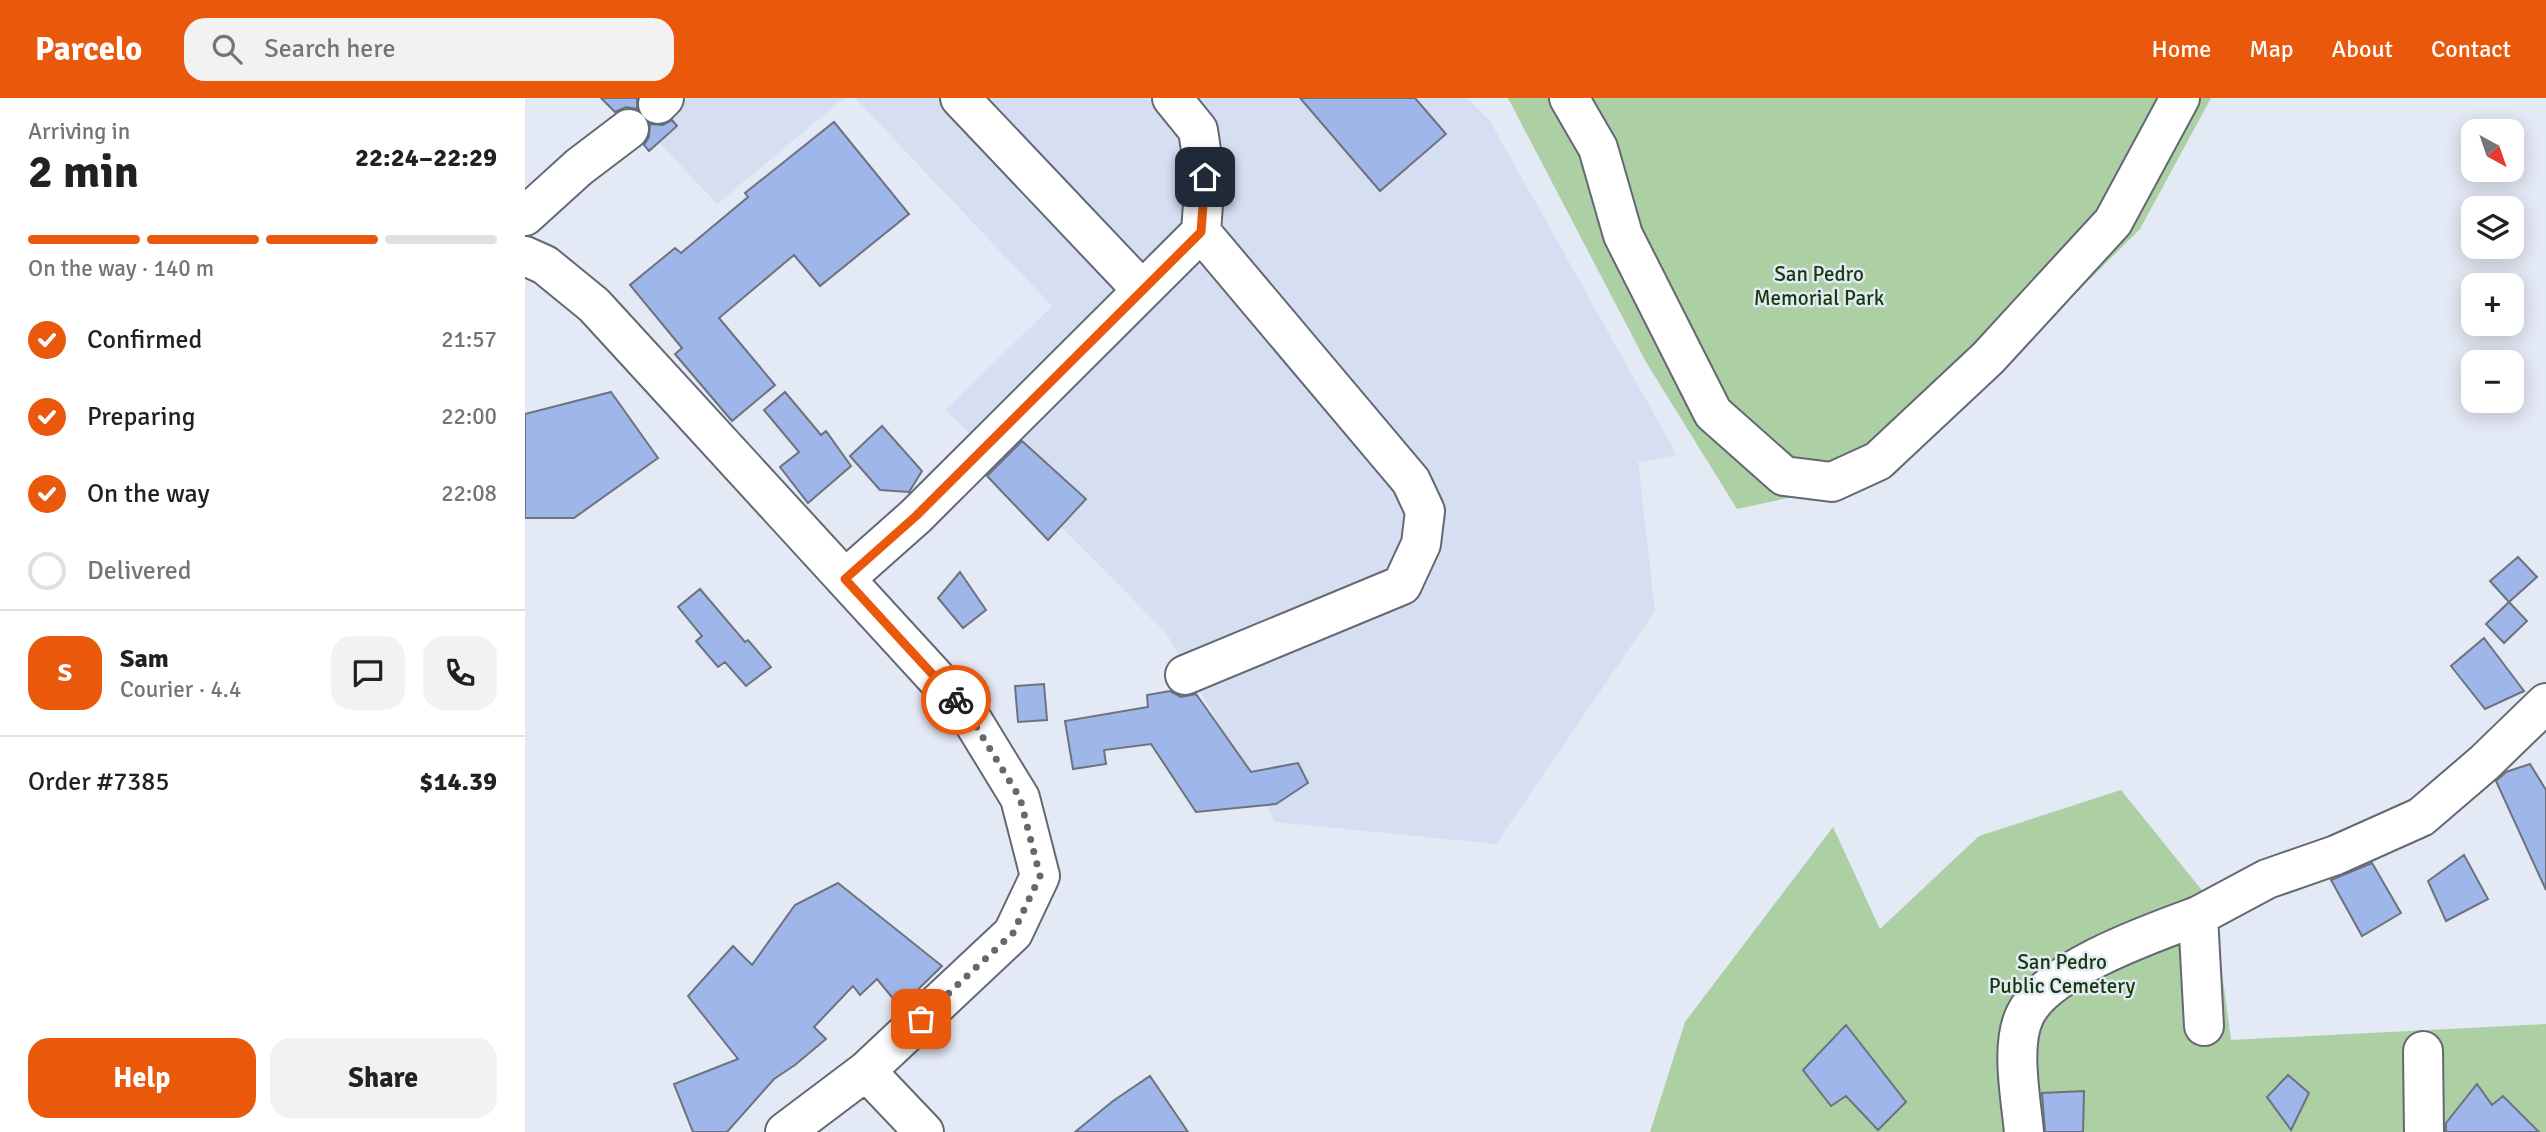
<!DOCTYPE html>
<html lang="en">
<head>
<meta charset="utf-8">
<style>
  :root { --surface:#fff; --page:#f2f2f2; --text:#202124; --muted:#757577; --line:#e0e0e0; --accent:#ea580c }
  body { margin:0; font-family:Signika,sans-serif; background:var(--page); color:var(--text); height:100vh; display:flex; flex-direction:column; font-size:26px; white-space:nowrap }
  * { box-sizing:border-box; margin:0 }
  p { font-size:23px; color:var(--muted) }
  .icon { flex:none; width:38px; height:38px; fill:none; stroke:currentColor; stroke-width:2; stroke-linecap:round; stroke-linejoin:round }
  .map { position:relative; flex:1; overflow:hidden }
  .details { display:flex; flex-direction:column; background:var(--surface); width:525px }
  .details>* { flex:none }
  .needle { width:46px; rotate:140deg }
  .controls { position:absolute; left:1936px; top:21px; display:grid; gap:14px }
  .controls a { display:grid; place-items:center; width:63px; height:63px; border-radius:14px; background:var(--surface); box-shadow:0 4px 18px #0003; font-size:35px }
  .pin { position:absolute; display:grid; place-items:center; width:60px; height:60px; color:#fff; margin:-30px; border-radius:14px; box-shadow:0 4px 10px #0006 }
  .courier { position:absolute; display:grid; place-items:center; width:70px; height:70px; margin:-35px; border:5px solid #ea580c; border-radius:50%; background:#fff; color:#222; box-shadow:0 2px 9px #0007 }
  .headline em { font-style:normal; font-weight:700 }
  .headline div { display:flex; flex-direction:column-reverse }
  .headline { display:flex; align-items:center; justify-content:space-between; height:119px; padding:0 28px }
  h1 { font-size:46px; font-weight:700; line-height:52px }
  .bar { display:grid; grid-template-columns:repeat(4,1fr); gap:10px 7px; align-content:center; height:84px; padding:0 28px }
  .bar i { height:9px; border-radius:5px; background:var(--line) }
  .bar .on { background:var(--accent) }
  .bar p { grid-column:span 4 }
  .line { display:flex; align-items:center; gap:18px; padding:0 28px; border-top:2px solid var(--line) }
  .line div { flex:1 }
  .round { display:grid; place-items:center; flex:none; width:74px; height:74px; border-radius:21px; background:var(--page) }
  ol { padding:0 28px; list-style:none }
  li { display:flex; align-items:center; gap:21px; height:77px }
  li p { margin-inline-start:auto }
  li .icon { padding:7px; border-radius:50%; background:var(--accent); color:#fff; stroke-width:4 }
  li:last-child { color:var(--muted) }
  li i { width:38px; height:38px; border:4px solid var(--line); border-radius:50% }
  .cta { display:flex; gap:14px; margin-top:auto; padding:14px 28px }
  .cta a { flex:1; height:80px; border-radius:21px; background:var(--accent); color:#fff; font-size:28px; font-weight:700; line-height:80px; text-align:center }
  .cta a+a { background:var(--page); color:var(--text) }
  header { display:flex; align-items:center; gap:42px; box-sizing:border-box; height:98px; padding:0 35px; background:var(--accent); color:#fff }
  header strong { font-size:33px }
  nav { display:flex; gap:38px; margin-inline-start:auto; font-size:24px }
  .search { width:490px; height:63px; background:var(--page); display:flex; align-items:center; gap:18px; box-sizing:border-box; padding:0 24px; border-radius:21px; color:var(--muted); font-size:26px }
  main { display:flex; flex:1; min-height:0 }
  .map>svg:first-child { display:block }
</style>
</head>
<body>
<header>
<strong>Parcelo</strong>
<div class="search"><svg class="icon" aria-label="search" viewBox="0 0 24 24"><circle cx="10" cy="10" r="6"/><path d="M15 15l6 6"/></svg>Search here</div>
<nav><a>Home</a><a>Map</a><a>About</a><a>Contact</a></nav>
</header>
<main>
<section class="details">
<div class="headline"><div><h1>2 min</h1><p>Arriving in</p></div><em>22:24–22:29</em></div>
<div class="bar"><i class="on"></i><i class="on"></i><i class="on"></i><i></i><p>On the way · 140 m</p></div>
<ol>
<li><svg class="icon" aria-label="check" viewBox="0 0 24 24"><path d="M5 12l5 5 9-10"/></svg>Confirmed<p>21:57</p></li>
<li><svg class="icon" aria-label="check" viewBox="0 0 24 24"><path d="M5 12l5 5 9-10"/></svg>Preparing<p>22:00</p></li>
<li><svg class="icon" aria-label="check" viewBox="0 0 24 24"><path d="M5 12l5 5 9-10"/></svg>On the way<p>22:08</p></li>
<li><i></i>Delivered</li>
</ol>
<div class="line" style="height:126px"><b class="round" style="background:var(--accent);color:#fff">S</b><div><b>Sam</b><p>Courier · 4.4</p></div><a class="round"><svg class="icon" aria-label="chat" viewBox="0 0 24 24"><path d="M4 5h16v11H9l-5 4z"/></svg></a><a class="round"><svg class="icon" aria-label="phone" viewBox="0 0 24 24"><path d="M5 4h4l2 5-3 2q2 4 5 5l2-3 5 2v4C11 20 4 13 5 4z"/></svg></a></div>
<div class="line" style="height:91px"><div>Order #7385</div><b>$14.39</b></div>
<div class="cta"><a>Help</a><a>Share</a></div>
</section>
<div class="map">
<svg width="2021" height="1034" viewBox="0 0 2021 1034">
  <rect width="100%" height="100%" fill="#e3e9f5"/>
  <path fill="#d6dff2" d="M92 0H319L192 106Z
    M330 0H942L965 23 1152 357 1113 364 1130 513 971 746 750 724 641 535 421 312 527 208Z"/>
  <path fill="#accfa4" d="M983 0H1686L1615 131 1369 377 1212 411 1121 264Z
    M1596 692 1688 806 1706 942 2021 926V1034H1125L1160 924 1308 729 1355 831 1454 738Z"/>
  <path fill="#9fb6eb" stroke="#6d727c" stroke-width="2" d="M76 0H112V11L101 9 90 14Z
    M775 0H890L921 36 855 93Z
    M147 22 152 28 124 53 119 47 124 39 125 26 138 27Z
    M309 24 384 116 295 188 269 157 194 220 250 287 207 323 150 256 157 250 105 187 150 150 156 155 223 99 220 95Z
    M86 294 133 360 49 420H0V316Z
    M260 294 296 337 301 333 326 368 283 405 255 369 274 354 239 312Z
    M357 328 397 373 384 394 355 392 325 358Z
    M497 343 561 401 523 442 462 378Z
    M1993 459 2012 479 1984 504 1965 483Z
    M435 474 461 512 438 530 413 500Z
    M175 491 220 544 223 542 246 569 221 588 200 564 193 569 171 543 177 538 153 509Z
    M1984 504 2002 523 1979 545 1961 526Z
    M1959 540 1999 593 1960 611 1926 568Z
    M519 586 522 622 493 624 490 588Z
    M645 593 656 599 671 596 726 674 773 665 783 685 751 706 671 714 626 646 579 652 581 666 548 671 540 623 623 609 622 597Z
    M2005 666 2021 692V792L1971 683 1981 674Z
    M1939 757 1963 801 1921 823 1903 783Z
    M1847 765 1876 815 1837 838 1806 782Z
    M313 785 417 868 375 909 352 881 335 897 328 888 289 929 301 941 270 967 249 981 202 1034H168L149 986 213 961 163 898 208 848 227 867 270 807Z
    M1321 927 1381 1004 1353 1032 1321 998 1306 1008 1278 972Z
    M1763 977 1784 995 1766 1032 1742 999Z
    M625 978 663 1034H550L588 1003Z
    M1952 986 1967 1007 1978 998 2014 1034H1921V1025Z
    M1559 993 1558 1034H1520L1517 995Z"/>
  <g fill="none" stroke-linecap="round" stroke-linejoin="round">
    <g stroke="#636872" stroke-width="42">
      <path id="minor" d="M435 0 617 192
        M1044 0 1073 50 1098 137 1188 315 1259 378 1307 384 1353 363 1463 260 1588 124 1655 0
        M133 6 139 0
        M0 118 54 69 104 31
        M0 158 20 167 69 207 443 615 495 700 515 778 488 835 341 973 260 1034
        M320 481 391 418 676 134 680 79 673 32 647 0
        M660 577 877 487 896 446 900 413 886 383 676 134
        M1679 928 1673 818 1742 781 1811 757 1896 719 1959 665 2021 605
        M1898 953 1899 1034
        M341 973 399 1034
        M1499 1034C1496 1001 1485 947 1500 917 1521 872 1627 835 1673 818"/>
    </g>
    <use href="#minor" stroke="#fff" stroke-width="38"/>
  </g>
  <g fill="none" stroke-linecap="round" stroke-linejoin="round">
    <path stroke="#656870" stroke-width="7" stroke-dasharray="0 12.6" d="M396 921 488 835 515 778 495 700 443 615 431 602"/>
    <path stroke="#ea580c" stroke-width="9" d="M431 602 320 481 391 418 676 134 680 79"/>
  </g>
  <g text-anchor="middle" dominant-baseline="central" stroke-width="5" stroke-linejoin="round" paint-order="stroke">
    <g font-size="21" fill="#143b09" stroke="#e3e9f5">
      <text x="1294" y="176">San Pedro<tspan x="1294" dy="24">Memorial Park</tspan></text>
      <text x="1537" y="864">San Pedro<tspan x="1537" dy="24">Public Cemetery</tspan></text>
    </g>
  </g>
</svg>
<div class="controls">
<a><svg class="needle" viewBox="-14 -14 28 28"><path d="M0-13l5 13h-10z" fill="#e53935"/><path d="M0 13l5-13h-10z" fill="#757577"/></svg></a>
<a><svg class="icon" aria-label="layers" viewBox="0 0 24 24"><path d="M12 4l9 5-9 5-9-5zM3 14l9 5 9-5"/></svg></a>
<a>+</a>
<a>−</a>
</div>
<div class="pin" style="left:396px;top:921px;background:#ea580c"><svg class="icon" aria-label="bag" viewBox="0 0 24 24"><path d="M5 8h14l-1 12H6zM9 8a3 3 0 0 1 6 0"/></svg></div>
<div class="pin" style="left:680px;top:79px;background:#1f2937"><svg class="icon" aria-label="home" viewBox="0 0 24 24"><path d="M3 11l9-7 9 7M6 9v11h12V9"/></svg></div>
<div class="courier" style="left:431px;top:602px"><svg class="icon" aria-label="bike" viewBox="0 0 24 24"><circle cx="6" cy="16" r="4"/><circle cx="18" cy="16" r="4"/><path d="M6 16l4-8h5l3 8M10 8l3 8H6M13 5h3"/></svg></div>
</div>
</main>
</body>
</html>
